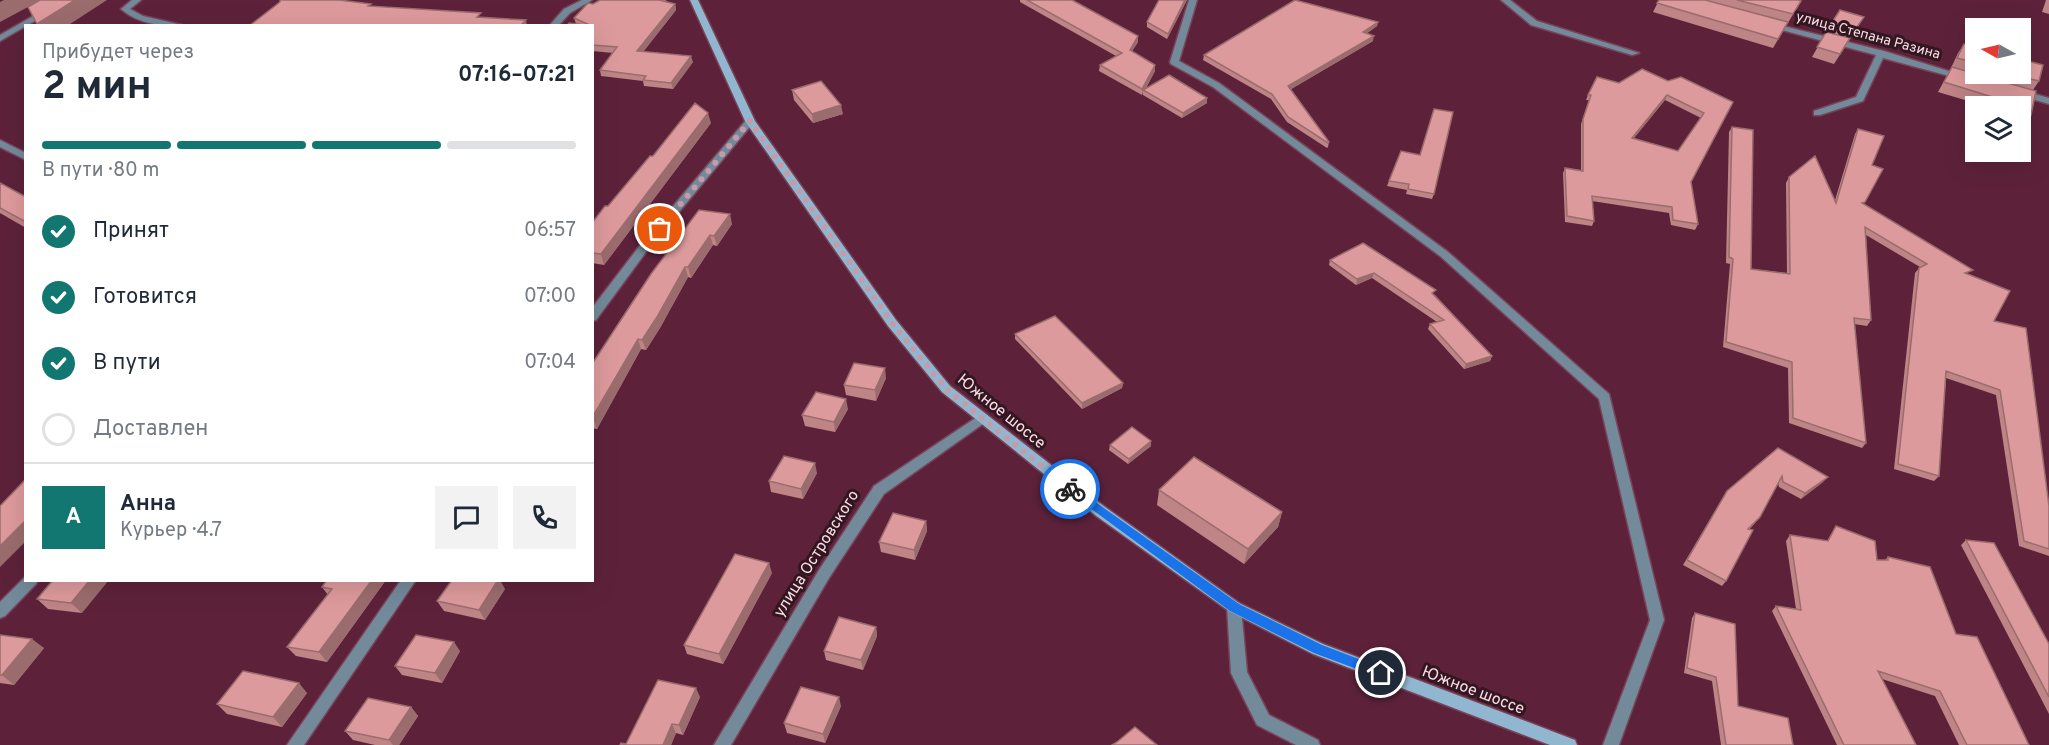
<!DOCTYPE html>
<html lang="ru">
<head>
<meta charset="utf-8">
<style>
  :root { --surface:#fff; --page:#f2f2f3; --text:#1f2937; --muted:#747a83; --line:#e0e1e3; --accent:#127671 }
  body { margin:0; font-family:Overpass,sans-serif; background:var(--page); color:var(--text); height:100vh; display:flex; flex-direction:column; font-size:22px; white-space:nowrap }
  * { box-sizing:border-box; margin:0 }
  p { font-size:20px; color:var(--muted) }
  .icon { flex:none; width:33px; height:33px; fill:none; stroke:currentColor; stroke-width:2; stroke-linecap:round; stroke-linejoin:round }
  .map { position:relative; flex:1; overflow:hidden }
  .drawer { position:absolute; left:24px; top:24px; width:570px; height:558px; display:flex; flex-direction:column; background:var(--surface); border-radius:0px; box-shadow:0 6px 24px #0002 }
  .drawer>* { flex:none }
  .needle { width:39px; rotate:278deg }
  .buttons { position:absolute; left:1965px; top:18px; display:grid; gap:12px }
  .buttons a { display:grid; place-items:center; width:66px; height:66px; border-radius:0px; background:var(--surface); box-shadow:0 6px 24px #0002; font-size:30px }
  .pin { position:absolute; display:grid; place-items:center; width:51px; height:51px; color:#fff; margin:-26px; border:3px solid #fff; border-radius:50%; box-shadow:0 2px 6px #0007 }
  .courier { position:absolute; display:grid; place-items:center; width:60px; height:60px; margin:-30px; border:4px solid #1a73e8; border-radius:50%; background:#fff; color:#222; box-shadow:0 2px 8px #0007 }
  .overview em { font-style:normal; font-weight:700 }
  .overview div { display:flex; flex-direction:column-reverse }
  .overview { display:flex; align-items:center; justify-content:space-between; height:102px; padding:0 18px }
  h1 { font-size:39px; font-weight:700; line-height:45px }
  .bar { display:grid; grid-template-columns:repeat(4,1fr); gap:9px 6px; align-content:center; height:72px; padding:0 18px }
  .bar i { height:8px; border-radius:4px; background:var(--line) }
  .bar .on { background:var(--accent) }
  .bar p { grid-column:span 4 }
  .line { display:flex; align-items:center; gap:15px; padding:0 18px; border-top:2px solid var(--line) }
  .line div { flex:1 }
  .round { display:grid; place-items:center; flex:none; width:63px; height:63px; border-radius:0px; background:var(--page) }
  ol { padding:0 18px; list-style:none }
  li { display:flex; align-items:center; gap:18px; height:66px }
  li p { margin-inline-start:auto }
  li .icon { padding:6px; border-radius:50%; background:var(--accent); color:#fff; stroke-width:4 }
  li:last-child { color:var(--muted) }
  li i { width:33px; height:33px; border:3px solid var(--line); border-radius:50% }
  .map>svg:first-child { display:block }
</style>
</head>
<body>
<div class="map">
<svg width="2049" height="745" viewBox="0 0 2049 745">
  <rect width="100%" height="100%" fill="#5d223a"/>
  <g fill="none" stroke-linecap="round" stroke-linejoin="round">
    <g stroke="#794359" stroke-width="3">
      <path id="street" d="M61 0H71L0 41V35Z
        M132 0H141L130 9 143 16 186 26C163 26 139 25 121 9Z
        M582 0H592L570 13 558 26H549L564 9Z
        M1189 0H1197L1179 61 1219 83 1448 252 1609 394 1664 620 1619 745H1603L1650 620 1599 399 1440 256 1213 87 1171 64 1170 62Z
        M1501 0H1510L1537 21 1639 53 1632 55 1531 25Z
        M1767 22 1884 51 1968 77 1964 80 1883 58 1863 101 1820 115H1814V111L1856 97 1876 55 1767 26Z
        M2021 90 2049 98V104L2018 95V91Z
        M750 118 753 119V123L649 248 596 320 592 321V308L641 244 747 119Z
        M0 140 26 153V160L0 147Z
        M983 413 987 415 989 418 987 421 884 494 829 578 731 745H714L819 570 874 486Z
        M26 576V580H38L36 584 5 616 0 618V602Z
        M401 580H416L304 745H287Z
        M1234 601 1239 603 1241 607 1247 672 1269 715 1318 740 1320 745H1296L1257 725 1231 673 1227 607 1229 603Z"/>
    </g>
    <g stroke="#794359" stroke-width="3">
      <path id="secondary" d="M690 0H698L755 121 896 320 950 386 1105 507 1239 603 1323 644 1575 740 1577 745H1550L1313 654 1229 611 1095 515 942 392 888 326 745 121Z"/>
    </g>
    <use href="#street" fill="#728a9a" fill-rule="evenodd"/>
    <use href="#secondary" fill="#91b7d0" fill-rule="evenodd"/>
  </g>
  <path fill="#be8486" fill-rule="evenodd" d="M600 0H667L665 1 675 4 676 10 643 52 693 62 673 89 644 86 643 81 601 76 600 70 613 53 592 51V26L576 24 574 18Z
    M1020 0H1072L1138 42 1132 51 1155 71 1145 90 1207 98V103L1182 118 1143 95V92L1142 95 1099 71 1100 65 1116 56 1020 2Z
    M1159 0H1187L1167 39 1147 27V22Z
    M1659 0H1798L1801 1 1773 48 1653 12Z
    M2046 0H2049V14L2042 12Z
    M1864 17 1834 64 1812 57 1831 24Z
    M1378 22 1377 26 1367 33 1373 41 1291 89 1329 142 1328 147 1327 148 1287 122 1271 99 1203 60 1204 55Z
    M1964 44 1976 47V74H2020L2039 81 2033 90 2031 115 2024 125 2020 124V106H1985L1938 92 1951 68 1958 53Z
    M1668 81 1733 102 1691 182 1698 224 1695 230 1671 225 1669 213 1592 201 1594 221 1592 226 1565 222 1563 173 1565 168 1581 170V124L1589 100H1586L1588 95 1619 83ZM1665 100 1701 118 1678 151 1634 138Z
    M792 90 843 114 813 123 794 100Z
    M711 123 604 265 592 263V223L653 156Z
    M1732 127 1751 269 1787 273 1786 183 1789 177 1835 200 1855 134 1858 129 1872 165 1863 204 1969 275 1994 321 2049 506V556L2019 546 1996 395 1946 378 1939 476 1934 481 1894 469 1915 273 1920 267 1866 235 1871 320 1867 326 1854 324 1866 443 1862 448 1789 423 1788 368 1723 347 1730 264 1726 263 1729 132Z
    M1420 155 1434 194 1432 199 1406 194 1407 190 1387 186 1389 181Z
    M0 183 26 197V228L0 213Z
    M699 210 732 224 717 246 713 245 691 278 688 277 660 328 646 350 641 349 597 429 592 428V364Z
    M1363 243 1435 295 1492 356 1490 361 1464 369 1428 329 1430 324 1437 322 1372 278 1356 285 1329 265 1330 260Z
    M1015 334 1123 383 1122 388 1082 409 1015 339Z
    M886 378 876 401 846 395 844 385Z
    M848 409 835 432 805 426 802 415Z
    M1110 445 1151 446 1128 464 1109 450Z
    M1778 448 1823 482 1801 499 1779 487 1778 483 1760 517 1749 530 1726 581 1722 586 1683 565 1727 491Z
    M817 473 803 499 771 492 769 481Z
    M1159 490 1282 512 1278 527 1244 564 1157 505Z
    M926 521 927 531 915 560 881 552 879 542Z
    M1836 526 1877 560H1885L1888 557 1956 634 2029 745H1959L1935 696 1882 679 1916 745H1837L1772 611 1776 606 1796 609 1786 541 1790 535 1827 541Z
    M1966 540 2049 644V714L1961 545Z
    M772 573 723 664 687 654 684 645Z
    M53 580 82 613 48 609 37 599Z
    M327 580H386L327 662 296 656 287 647 328 595 322 587Z
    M505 589 485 620 444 611 437 601Z
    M1695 613 1738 706 1793 745H1721L1712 681 1684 673 1692 618Z
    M876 627 877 636 863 670 826 660 824 651Z
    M0 635 44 648 14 685 0 683Z
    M460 651 442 683 402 675 395 666Z
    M307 693 282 727 227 714 217 704Z
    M700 697 683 735 676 733 671 745H620L626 744Z
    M841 706 825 743 787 733 784 723Z
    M411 707 418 716 399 745H375L353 740 345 731Z"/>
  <path fill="#9b6c6d" d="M4 0H56L28 7 0 22V2Z
    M75 0H107L67 26H38L37 24Z
    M1185 0H1187L1167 39 1168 34Z
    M675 4 676 10 639 57 637 51Z
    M526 20 527 26H520Z
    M1378 22 1377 26 1362 37 1363 32Z
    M1138 36V42L1129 56 1130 50Z
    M1374 36 1373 41 1288 91V86Z
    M691 56 693 62 673 89 671 83Z
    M1155 65V71L1144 91 1143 90 1142 95V89Z
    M1667 95 1665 100 1630 143 1632 138Z
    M1207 98V103L1182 118 1183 113Z
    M841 105 843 114 813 123 812 114Z
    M708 113 711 123 604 265 601 254Z
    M730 214 732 224 717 246 714 236Z
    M710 235 713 245 691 278 688 267Z
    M685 267 688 277 660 328 646 350 642 340Z
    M1374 273 1372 278 1356 285 1357 279Z
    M638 339 641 349 597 429 593 418Z
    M1492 356 1490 361 1464 369 1466 364Z
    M885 368 886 378 876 401 875 390Z
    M1123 383 1122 388 1082 409V403Z
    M846 399 848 409 835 432 834 422Z
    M1151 441V446L1128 464 1129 459Z
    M815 463 817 473 803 499 801 489Z
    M1828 477 1823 482 1801 499 1805 493Z
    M1282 512 1278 527 1244 564 1248 549Z
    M26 520V541L0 567V546Z
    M926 521 927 531 915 560 914 550Z
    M769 563 772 573 723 664 719 654Z
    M90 580H109L82 613 71 603Z
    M372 580H386L327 662 319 652Z
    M491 580H500L505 589 485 620 479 610Z
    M876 627 877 636 863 670 861 660Z
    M32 639 44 648 14 685 2 675Z
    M454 642 460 651 442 683 435 673Z
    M299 683 307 693 282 727 273 717Z
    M696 688 700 697 683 735 679 725Z
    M839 697 841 706 825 743 823 734Z
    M411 707 418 716 399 745H393L389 740Z
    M672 724 676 733 671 745H663Z"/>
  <path fill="#dd9a9c" stroke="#9b6c6d" stroke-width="1.5" fill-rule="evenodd" d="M40 0H75L37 24 28 7Z
    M280 0H340H339L371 4 368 6 481 13 477 17 526 20 520 26H249L280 2Z
    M600 0H659L675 4 637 51 691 56 671 83 643 80 646 76 600 70 617 47 592 45V26L574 18 588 3 593 4Z
    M1027 0H1072L1138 36 1130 50 1155 65 1142 89 1100 65 1122 53Z
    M1159 0H1185L1168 34 1147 22Z
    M1295 0 1378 22 1363 32 1374 36 1288 86 1329 142 1328 143 1288 117 1272 94 1204 55Z
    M1659 0H1705L1788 22 1778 39 1657 3Z
    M1737 0H1798L1801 1 1793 14Z
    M1840 10 1864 17 1855 30 1831 24Z
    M569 23 591 26H567Z
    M1826 32 1850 38 1840 54 1817 47Z
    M1964 44 1976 47V63L1957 58Z
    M2020 59 2043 65 2039 81 2012 74H2020Z
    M1952 67 2036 91 2031 115 2020 112V106H2000L2002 100 1944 82Z
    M1642 69 1668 81 1681 77 1733 102 1691 182 1698 224 1673 220 1672 207 1592 196 1594 221 1567 216 1565 168 1583 171V119L1591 95H1588L1597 77 1619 83ZM1667 95 1704 113 1678 151 1632 138Z
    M1169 75 1207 98 1183 113 1143 90Z
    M821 81 841 105 812 114 792 90Z
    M695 103 708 113 601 254 592 253V223L605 206H608L650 156H653Z
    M1434 109 1453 112 1434 194 1408 189 1409 184 1389 181 1401 151 1420 155Z
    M1732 127 1753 130 1751 269 1790 274 1789 177 1815 156 1836 203 1858 129 1884 136 1872 165 1883 169 1865 202 1862 203 1973 270 1965 273 2010 291 1994 321 2026 328 2049 506V549L2024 541 2000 390 1946 371 1939 476 1898 464 1919 268 1927 264 1865 227 1871 320 1854 318 1866 443 1793 418 1792 362 1726 342 1733 259 1729 257Z
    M0 183 26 197V222L0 208Z
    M699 210 730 214 714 236 710 235 688 267H685L657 317 642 340 638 339 592 418V364L651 274Z
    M1363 243 1436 290 1432 293 1492 356 1466 364 1430 324 1444 320 1374 273 1357 279 1330 260Z
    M1055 316 1123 383 1082 403 1015 334Z
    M854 363 885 368 875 390 844 385Z
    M816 392 846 399 834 422 802 415Z
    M1132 427 1151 441 1129 459 1110 445Z
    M1778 448 1828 477 1805 493 1783 482 1782 476 1760 517 1748 529 1753 530 1726 581 1687 560 1727 491Z
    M784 456 815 463 801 489 769 481Z
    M1194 457 1282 512 1248 549 1159 490Z
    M24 481 26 482V520L0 546V506Z
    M893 513 926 521 914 550 879 542Z
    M1836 526 1875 541 1877 560H1888V557L1930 567 1956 634 1977 637 2029 745H1967L1940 691 1878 671 1916 745H1844L1776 606 1801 610 1790 535 1828 541Z
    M1966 540 1994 543 2049 644V697Z
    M735 554 769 563 719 654 684 645Z
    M53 580H90L71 603 37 599Z
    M327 580H372L319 652 287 647 332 589 322 587Z
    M452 580H498L479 610 437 601Z
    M1695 613 1735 624 1738 706 1788 718 1793 745H1726L1716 677 1687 668Z
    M839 617 876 627 861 660 824 651Z
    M0 635 32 639 2 675H0Z
    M416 635 454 642 435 673 395 666Z
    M243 671 299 683 273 717 217 704Z
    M658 680 696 688 679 725 672 724 663 745H620L621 743 626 744Z
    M801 687 839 697 823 734 784 723Z
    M368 698 411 707 389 740 345 731Z
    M1135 727 1157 745H1112L1117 742Z"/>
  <path fill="#1a73e8" d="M1070 484 1239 604 1322 645 1385 669 1387 673 1385 677 1381 678 1314 653 1230 611 1067 491V486Z"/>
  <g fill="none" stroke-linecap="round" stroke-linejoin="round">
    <path stroke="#c49ba9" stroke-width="6" stroke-dasharray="0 10.8" d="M660 229 750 121 892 323 946 389 1070 489"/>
  </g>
  <g text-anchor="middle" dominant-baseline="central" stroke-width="6" stroke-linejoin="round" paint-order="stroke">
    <g font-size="14" fill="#fbdce5" stroke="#321721">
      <text transform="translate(1868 36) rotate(15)">улица Степана Разина</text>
    </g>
    <g font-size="16" fill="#fbdce5" stroke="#321721">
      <text transform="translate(1001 412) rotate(39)">Южное шоссе</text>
      <text transform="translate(817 554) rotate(-58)">улица Островского</text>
      <text transform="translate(1473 691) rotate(21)">Южное шоссе</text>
    </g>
  </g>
</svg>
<div class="buttons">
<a><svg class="needle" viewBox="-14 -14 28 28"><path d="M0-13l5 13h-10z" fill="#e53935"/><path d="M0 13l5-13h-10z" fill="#747a83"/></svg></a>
<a><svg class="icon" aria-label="layers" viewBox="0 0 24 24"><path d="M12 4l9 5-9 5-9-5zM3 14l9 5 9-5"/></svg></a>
</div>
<div class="pin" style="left:660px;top:229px;background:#ea580c"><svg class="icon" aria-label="bag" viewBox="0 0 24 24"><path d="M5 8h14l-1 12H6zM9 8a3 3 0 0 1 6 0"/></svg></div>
<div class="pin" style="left:1381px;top:673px;background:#1f2937"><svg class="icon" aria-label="home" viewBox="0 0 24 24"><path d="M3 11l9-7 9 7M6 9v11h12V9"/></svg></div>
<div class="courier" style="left:1070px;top:489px"><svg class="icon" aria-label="bike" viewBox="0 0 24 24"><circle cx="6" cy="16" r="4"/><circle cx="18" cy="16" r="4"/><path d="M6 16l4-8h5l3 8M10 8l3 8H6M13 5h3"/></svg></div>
<section class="drawer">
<div class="overview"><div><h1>2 мин</h1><p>Прибудет через</p></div><em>07:16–07:21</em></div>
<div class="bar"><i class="on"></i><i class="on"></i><i class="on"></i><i></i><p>В пути · 80 m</p></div>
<ol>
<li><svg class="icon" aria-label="check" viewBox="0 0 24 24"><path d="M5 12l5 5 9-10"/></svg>Принят<p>06:57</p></li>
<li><svg class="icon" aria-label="check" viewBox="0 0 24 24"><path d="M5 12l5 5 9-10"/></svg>Готовится<p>07:00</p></li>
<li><svg class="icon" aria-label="check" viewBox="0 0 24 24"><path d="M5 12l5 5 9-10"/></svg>В пути<p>07:04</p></li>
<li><i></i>Доставлен</li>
</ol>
<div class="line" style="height:108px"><b class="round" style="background:var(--accent);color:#fff">А</b><div><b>Анна</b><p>Курьер · 4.7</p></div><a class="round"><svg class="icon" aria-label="chat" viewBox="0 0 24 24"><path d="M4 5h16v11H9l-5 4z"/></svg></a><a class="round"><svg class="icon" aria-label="phone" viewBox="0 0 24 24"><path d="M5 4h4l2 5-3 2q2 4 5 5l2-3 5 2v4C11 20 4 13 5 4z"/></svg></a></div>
</section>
</div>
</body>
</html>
